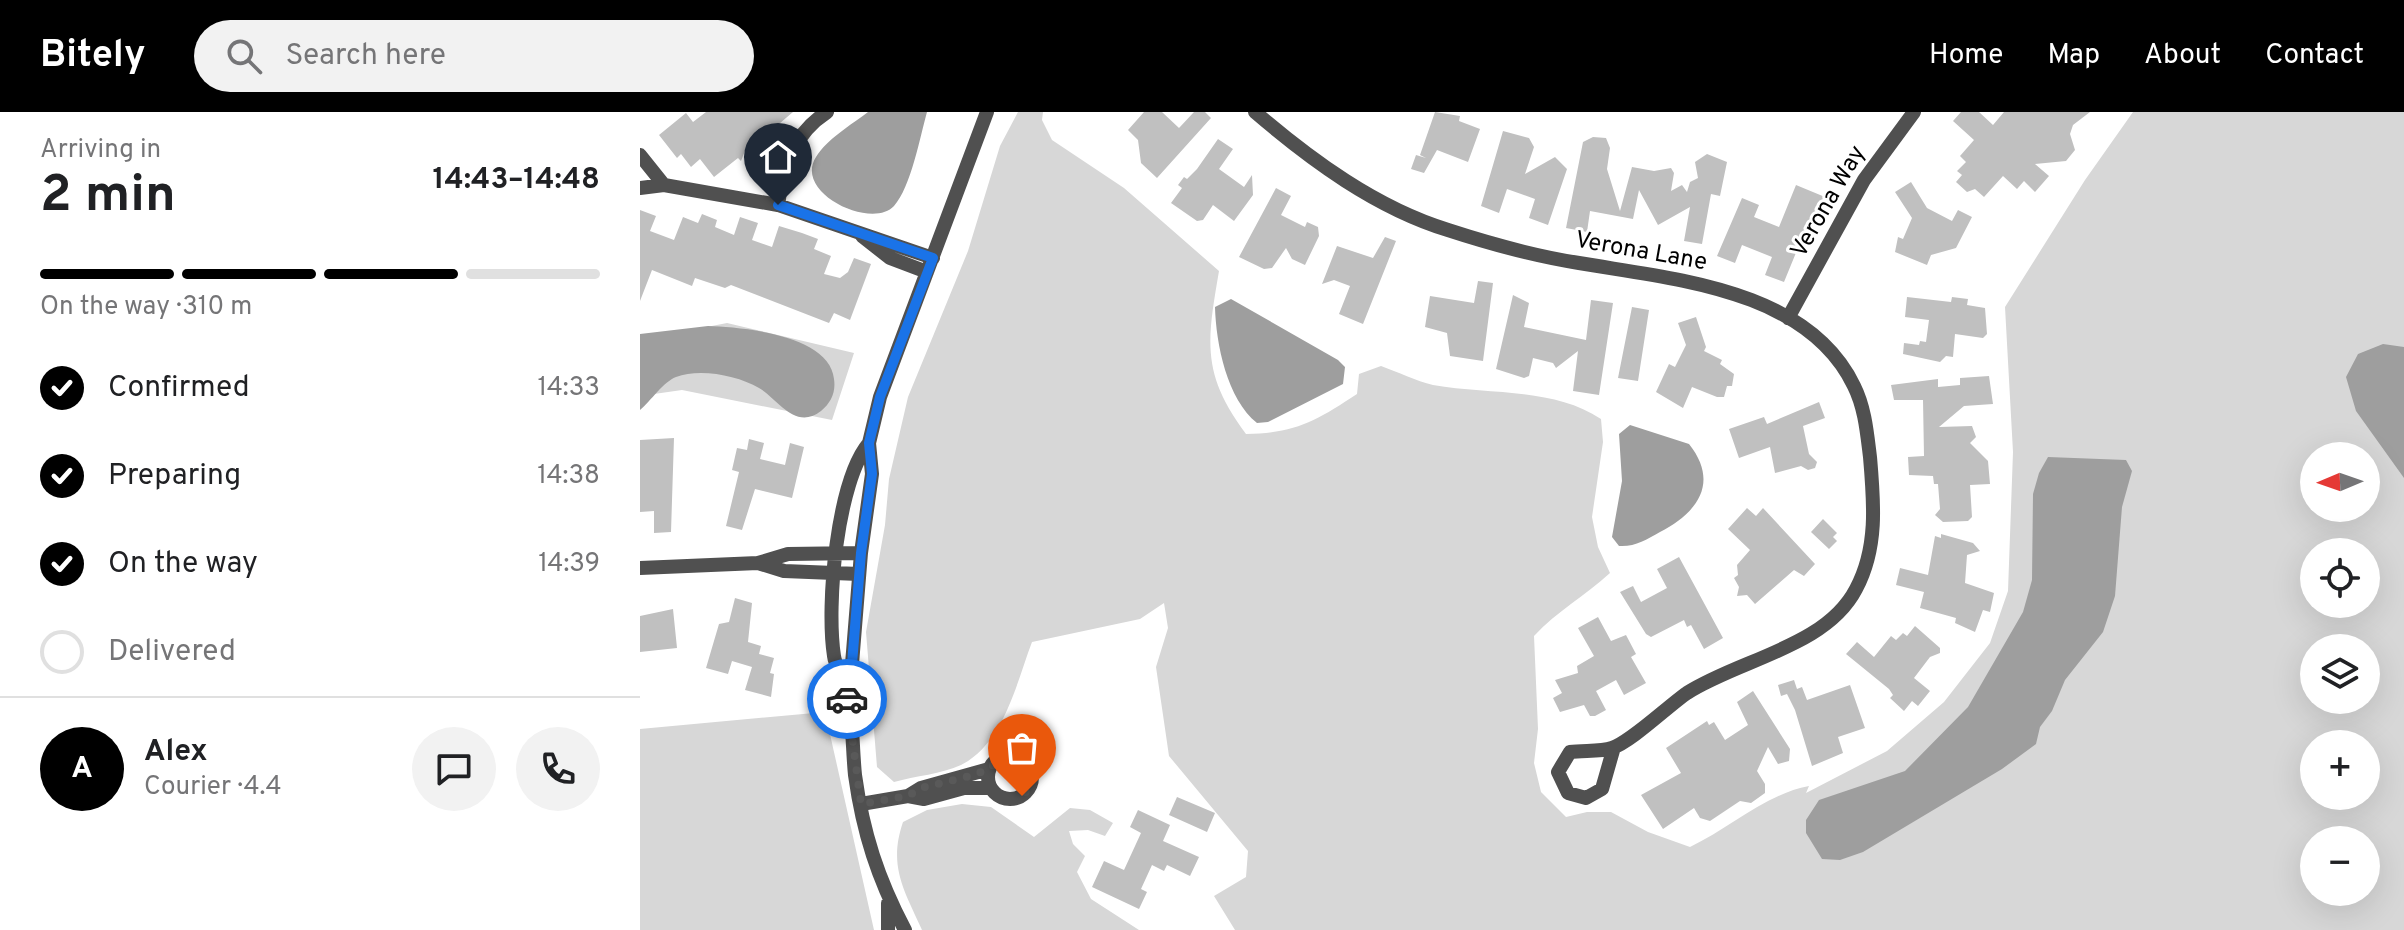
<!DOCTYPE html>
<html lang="en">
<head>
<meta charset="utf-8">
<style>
  :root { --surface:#fff; --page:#f2f2f2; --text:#202124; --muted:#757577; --line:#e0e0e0; --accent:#000 }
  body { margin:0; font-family:Overpass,sans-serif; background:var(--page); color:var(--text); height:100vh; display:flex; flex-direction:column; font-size:30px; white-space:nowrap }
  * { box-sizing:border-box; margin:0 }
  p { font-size:26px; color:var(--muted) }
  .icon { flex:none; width:44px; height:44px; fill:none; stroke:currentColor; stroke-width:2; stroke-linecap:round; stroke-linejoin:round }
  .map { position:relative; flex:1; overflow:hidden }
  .drawer { display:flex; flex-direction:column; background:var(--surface); width:640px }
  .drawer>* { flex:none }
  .needle { width:52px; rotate:268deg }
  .fabs { position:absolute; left:1660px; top:330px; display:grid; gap:16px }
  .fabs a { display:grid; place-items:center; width:80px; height:80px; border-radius:50%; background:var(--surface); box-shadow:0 8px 32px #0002; font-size:40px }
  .pin { position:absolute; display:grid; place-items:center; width:68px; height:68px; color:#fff; margin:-82px -34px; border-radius:50% 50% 50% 0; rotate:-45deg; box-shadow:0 0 8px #0007 }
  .pin .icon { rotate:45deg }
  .courier { position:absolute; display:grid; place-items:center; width:80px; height:80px; margin:-40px; border:6px solid #1a73e8; border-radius:50%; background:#fff; color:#222; box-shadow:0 2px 10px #0007 }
  .summary em { font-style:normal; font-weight:700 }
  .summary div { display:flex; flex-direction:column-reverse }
  .summary { display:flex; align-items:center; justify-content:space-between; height:136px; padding:0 40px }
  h1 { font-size:52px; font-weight:700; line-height:60px }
  .bar { display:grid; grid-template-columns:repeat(4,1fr); gap:12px 8px; align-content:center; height:96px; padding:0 40px }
  .bar i { height:10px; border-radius:6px; background:var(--line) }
  .bar .current { background:var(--accent) }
  .bar p { grid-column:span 4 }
  .line { display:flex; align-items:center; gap:20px; padding:0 40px; border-top:2px solid var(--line) }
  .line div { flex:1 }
  .round { display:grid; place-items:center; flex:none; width:84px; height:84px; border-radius:42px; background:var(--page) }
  ol { padding:0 40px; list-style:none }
  li { display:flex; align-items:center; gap:24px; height:88px }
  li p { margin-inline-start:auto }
  li .icon { padding:8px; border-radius:50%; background:var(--accent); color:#fff; stroke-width:4 }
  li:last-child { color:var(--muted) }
  li i { width:44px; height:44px; border:4px solid var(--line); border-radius:50% }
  header { display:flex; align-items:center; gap:48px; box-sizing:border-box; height:112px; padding:0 40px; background:var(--accent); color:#fff }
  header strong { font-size:38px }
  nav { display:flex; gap:44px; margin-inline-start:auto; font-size:28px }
  .search { width:560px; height:72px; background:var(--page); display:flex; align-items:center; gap:20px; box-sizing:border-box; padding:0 28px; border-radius:44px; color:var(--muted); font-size:30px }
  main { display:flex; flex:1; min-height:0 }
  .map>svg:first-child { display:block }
</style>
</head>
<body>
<header>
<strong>Bitely</strong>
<div class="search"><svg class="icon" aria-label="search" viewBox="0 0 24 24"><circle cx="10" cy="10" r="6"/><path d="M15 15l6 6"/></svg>Search here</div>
<nav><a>Home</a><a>Map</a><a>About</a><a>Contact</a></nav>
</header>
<main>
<section class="drawer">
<div class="summary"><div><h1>2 min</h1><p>Arriving in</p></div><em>14:43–14:48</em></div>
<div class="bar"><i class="current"></i><i class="current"></i><i class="current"></i><i></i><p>On the way · 310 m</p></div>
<ol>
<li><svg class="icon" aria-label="check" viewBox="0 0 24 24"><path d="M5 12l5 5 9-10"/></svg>Confirmed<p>14:33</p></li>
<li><svg class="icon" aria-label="check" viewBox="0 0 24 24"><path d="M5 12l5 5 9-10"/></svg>Preparing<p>14:38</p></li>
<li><svg class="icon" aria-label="check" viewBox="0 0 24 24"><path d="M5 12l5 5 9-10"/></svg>On the way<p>14:39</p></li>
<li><i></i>Delivered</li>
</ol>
<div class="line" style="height:144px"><b class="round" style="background:var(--accent);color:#fff">A</b><div><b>Alex</b><p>Courier · 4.4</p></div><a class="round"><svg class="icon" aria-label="chat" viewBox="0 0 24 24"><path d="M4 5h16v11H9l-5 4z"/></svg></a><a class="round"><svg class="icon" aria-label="phone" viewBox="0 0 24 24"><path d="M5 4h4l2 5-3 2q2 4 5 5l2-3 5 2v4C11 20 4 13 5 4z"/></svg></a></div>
</section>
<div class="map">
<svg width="1764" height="818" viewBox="0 0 1764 818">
  <rect width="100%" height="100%" fill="#fff"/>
  <path fill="#d7d7d7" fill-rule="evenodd" d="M378 0H403L402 8 412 28 484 76 579 159C567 229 561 262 606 322 656 321 676 309 717 282L719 262 741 254C758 260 776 269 793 273 849 283 913 275 961 307L963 330 952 405 958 435 970 461C945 484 917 499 894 524L898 617 894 651 901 680 926 705 947 700H971L1008 720 1050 735C1090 716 1126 682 1169 674L1166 681 1247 639 1304 590 1350 531 1368 479 1373 340 1365 195 1445 68 1493 0H1764V818H595L574 784 606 765 608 739 529 644 516 555 528 516 524 491 500 507 392 530C376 572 364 631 321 653 302 662 275 664 254 670L237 655 226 520 245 413 249 367 268 285 328 139 360 34ZM1674 344H1726V396H1674ZM1674 440H1726V492H1674ZM1674 536H1726V588H1674ZM1674 632H1726V684H1674ZM1674 728H1726V780H1674Z
    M87 211 214 241 192 308 42 278 0 284V228Z
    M185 600 234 818H0V617Z
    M322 692 351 695 394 725 430 696 450 698 473 711 465 724 448 718 429 719 433 732 445 744 437 760 451 787 499 818H282C264 778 248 754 263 710L287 698Z"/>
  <path fill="#9e9e9e" d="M228 0H287C280 25 271 75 254 94 232 118 153 81 176 45 187 27 211 13 228 0Z
    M591 187 698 248 705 255 703 272 628 310 617 311C587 287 576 232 575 195Z
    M68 214C102 215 190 223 194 267 196 280 191 291 181 299 155 319 138 287 119 276 97 263 59 256 36 265 23 270 11 289 0 298V222Z
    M1743 232 1764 235V366L1716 299 1706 265 1718 242Z
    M990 313 1049 332C1080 371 1057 401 1020 420 1006 428 995 435 979 434L972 425 982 369 979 322Z
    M1408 345 1486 348 1492 359 1482 395 1475 484 1463 520 1425 568 1412 599 1400 615 1396 632 1362 657 1223 740 1200 748 1182 747 1166 721V708L1179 688 1265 659 1328 595 1383 500 1392 468 1393 382 1399 361Z"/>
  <path fill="#c0c0c0" d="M66 0H153L126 23 131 31 118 41 106 36 101 49 98 46 74 65 60 47 51 55 41 42 37 46 19 23 46 1 53 10Z
    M504 0H522L539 16 554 0H565L571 6 517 66 501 51 498 28 488 18Z
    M795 0 820 4 819 9 840 17 828 50 797 38 784 61 771 57 776 43 786 46 780 43Z
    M1321 0H1339L1353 13 1364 0H1450L1433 13 1430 22 1435 38 1426 49 1395 52 1409 64 1395 80 1384 69 1377 77 1363 64 1344 85 1335 77 1327 80 1316 70 1322 63 1317 59 1326 50 1320 44 1334 28 1313 9Z
    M863 19 889 26 894 35 885 62 915 45 927 57 908 113 889 106 895 87 867 77 859 101 841 94Z
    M953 25 966 26 970 36 967 57 980 99 992 55 1014 59 1031 56 1034 61 1031 79 1042 73 1047 80 1050 70 1058 66 1055 50 1067 42 1087 50 1080 84 1071 82 1062 132 1044 129 1050 95 1018 113 999 78 993 107 950 99 947 120 926 116 943 30Z
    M578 27 593 37 579 57 604 75 612 63 613 83 594 109 573 93 563 108 557 109 531 91 542 76 538 73 544 65 547 67 557 57Z
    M1271 70 1287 96 1312 109 1318 98 1332 105 1316 136 1291 143 1287 153 1255 140 1258 125 1263 127 1272 106 1255 80Z
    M1156 73 1185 85 1174 112 1169 109 1144 170 1125 163 1132 145 1102 133 1095 151 1077 144 1102 86 1119 93 1114 105 1139 115Z
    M636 76 651 84 641 103 665 115 667 110 678 115 679 124 665 153 652 147 646 136 632 156 624 157 599 145Z
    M0 98 16 104 10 119 34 128 43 105 58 111 62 102 77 108 75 115 94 123 100 105 118 111 112 128 132 135 139 114 162 121 178 127 174 137 191 144 184 162 200 166 208 160 214 146 231 152 210 208 194 201 189 211 91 173 85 176 55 166 52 174 12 158 0 189Z
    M745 125 756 129 723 212 699 202 710 174 694 168 682 172 697 134 733 146Z
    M838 169 853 171 843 249 810 244 807 221 785 215 790 184 834 191Z
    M873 183 889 191 884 215 946 228 951 188 973 191 959 283 933 279 938 239 916 256 913 251 893 246 889 264 884 266 856 257Z
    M1267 185 1311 190 1312 185 1328 187 1327 193 1345 196 1347 222 1343 226 1315 222 1313 245 1306 244 1300 250 1263 242 1264 231 1279 233 1280 229 1286 230 1289 208 1265 205Z
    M992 195 1009 198 998 269 978 266Z
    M1056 205 1066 235 1064 239 1082 248 1080 252 1094 262 1092 274H1087L1084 285H1077L1052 275 1043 296 1016 280 1029 252 1035 255 1046 233 1038 211Z
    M1349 264 1353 292 1324 294 1299 315 1332 314 1336 325 1330 331 1348 349 1350 372 1330 373 1332 405 1328 409 1303 410 1295 403 1300 397 1298 372H1294L1293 364 1269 363 1268 345 1284 344 1283 288H1254L1251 273 1298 267V275L1320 273V266Z
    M1179 290 1185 306 1163 314 1169 342 1177 350 1175 356 1168 358 1161 354 1135 361 1130 335 1099 346 1089 317 1124 305 1127 312Z
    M34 326 31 420 14 421V399L0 400V328Z
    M109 327 124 331 120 347 145 353 150 331 164 335 152 386 115 377 102 418 86 414 99 360 92 358 97 336 107 338Z
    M1107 396 1116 404 1123 396 1175 452 1164 464 1154 458 1115 492 1107 483 1097 484 1099 475 1094 466 1098 463 1097 453 1110 438 1088 417Z
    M1183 407 1197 421 1193 425 1197 429 1189 437 1171 420Z
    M1301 422 1333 431 1340 439 1327 443 1325 471 1354 481 1350 500 1343 498 1335 520 1315 511 1316 506 1280 496 1284 480 1256 473 1260 456 1288 463 1295 424 1301 426Z
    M1039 445 1083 526 1064 537 1051 513 1047 515 1044 508 1011 525 1006 522 980 480 993 474 1001 490 1027 476 1017 457Z
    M95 486 112 491 108 530 121 534 119 542 134 546 130 561 134 562 131 585 105 578 112 555 92 549 88 562 66 556 79 512 89 510Z
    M33 497 37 536 0 540V504Z
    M958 505 971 529 986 523 996 542 991 545 1006 571 984 583 976 568 956 579 966 598 955 604H950L944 593 920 600 913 586 922 581 915 568 938 561 937 554 954 544 938 516Z
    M1275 514 1300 536V541L1290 545 1274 566 1290 579 1278 594 1272 589 1264 599 1250 586 1253 583 1249 577 1206 542 1217 530 1234 545 1251 524 1256 528 1263 521 1267 524Z
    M1154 568 1157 577 1162 575 1167 588 1210 573 1225 616 1198 625 1203 641 1172 654 1155 598 1147 582 1141 584 1138 573Z
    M1113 579 1150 637 1149 649 1138 652 1128 635 1117 659 1125 672V681L1111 691 1100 689 1070 709 1060 706 1054 696 1023 717 1001 683 1041 661 1026 636 1067 609 1069 613 1074 610 1085 628 1108 613 1097 590Z
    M537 685 575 701 567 720 529 703Z
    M498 698 530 713 523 729 559 745 550 764 527 753 524 759 512 753 501 777 507 780 499 797 452 775 464 749 484 758 501 721 490 715Z"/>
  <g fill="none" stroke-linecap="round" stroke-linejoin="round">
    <path stroke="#505050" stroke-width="14" d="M615 0C671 48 736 96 808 118 851 132 894 144 939 151 1031 167 1167 176 1214 274 1225 296 1227 321 1230 345 1234 391 1238 436 1216 477 1186 535 1100 547 1047 581 1028 594 991 630 972 636 960 640 943 638 930 640L918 660 928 681 946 686 962 677 974 635
      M0 43 24 73
      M0 76 24 73 138 93 293 146
      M138 93C143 55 153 22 187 0
      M222 124 250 146 287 160
      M1148 206 1224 68 1274 0
      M229 331C197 369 186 493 194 544 195 554 203 562 206 571 213 600 212 633 215 663 223 721 238 767 265 818
      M118 451 144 459 219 462
      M0 456 118 451 148 442 221 441
      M206 571 212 552 221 441 232 362 229 331 240 285 347 0
      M348 665a22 22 0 1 1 44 0a22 22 0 1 1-44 0Z
      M268 684 281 676 349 657
      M221 692 268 684 284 687 324 676H350
      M248 791V818"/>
  </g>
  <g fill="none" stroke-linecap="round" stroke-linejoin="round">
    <path stroke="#595959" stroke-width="8" stroke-dasharray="0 14.4" d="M207 587 221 692 268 684 281 676 330 664 349 657 363 643 385 648C395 660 393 673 382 684"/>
    <path stroke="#1a73e8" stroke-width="10" d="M138 93 293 146 240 285 229 331 232 362 221 441 212 552 206 571 207 587"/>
  </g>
  <g text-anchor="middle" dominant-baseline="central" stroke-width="6" stroke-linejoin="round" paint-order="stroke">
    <g font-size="24" fill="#000" stroke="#fff">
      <text transform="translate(1189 90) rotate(-60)">Verona Way</text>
      <text transform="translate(1001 140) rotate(10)">Verona Lane</text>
    </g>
  </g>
</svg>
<div class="fabs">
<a><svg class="needle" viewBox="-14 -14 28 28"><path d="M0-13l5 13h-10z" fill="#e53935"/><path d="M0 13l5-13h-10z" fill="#757577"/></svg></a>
<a><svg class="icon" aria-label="locate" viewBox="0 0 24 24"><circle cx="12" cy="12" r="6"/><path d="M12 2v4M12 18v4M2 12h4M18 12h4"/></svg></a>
<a><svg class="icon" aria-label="layers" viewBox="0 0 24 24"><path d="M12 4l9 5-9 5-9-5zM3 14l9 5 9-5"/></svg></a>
<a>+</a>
<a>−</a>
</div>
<div class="pin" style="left:382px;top:684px;background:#ea580c"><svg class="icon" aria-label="bag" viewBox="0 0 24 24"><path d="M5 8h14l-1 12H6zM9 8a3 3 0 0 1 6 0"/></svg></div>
<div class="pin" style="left:138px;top:93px;background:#1f2937"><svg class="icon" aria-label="home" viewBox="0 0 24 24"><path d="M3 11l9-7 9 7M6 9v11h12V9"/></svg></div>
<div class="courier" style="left:207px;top:587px"><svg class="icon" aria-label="car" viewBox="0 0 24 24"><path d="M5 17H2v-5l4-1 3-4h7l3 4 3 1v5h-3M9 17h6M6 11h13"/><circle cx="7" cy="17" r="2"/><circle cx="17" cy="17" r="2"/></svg></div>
</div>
</main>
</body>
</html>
